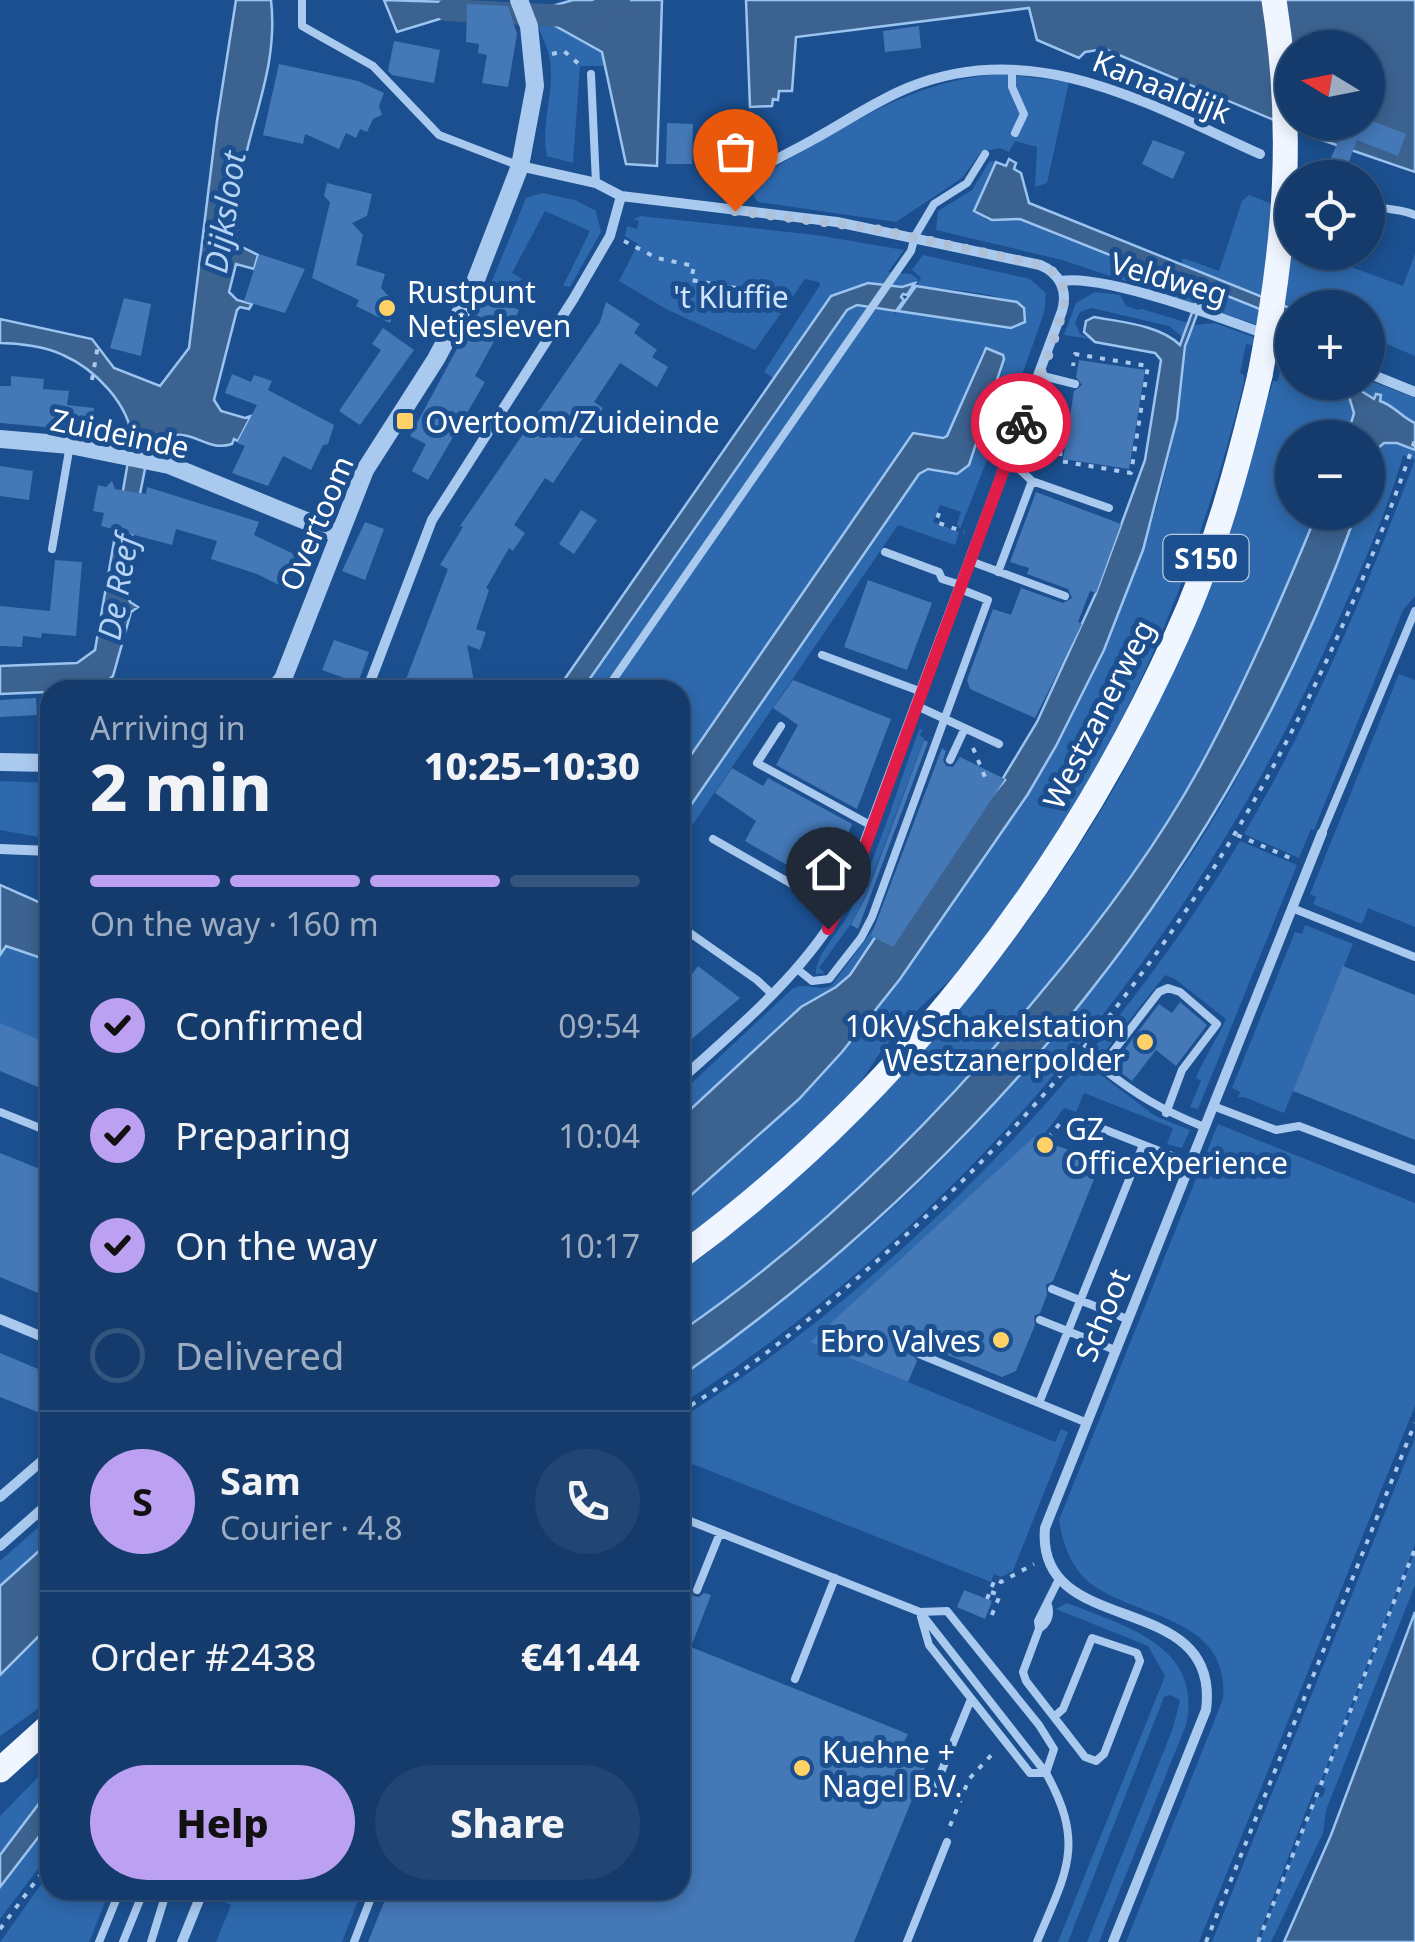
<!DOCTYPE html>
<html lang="en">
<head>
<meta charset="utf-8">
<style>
  :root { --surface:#143b6b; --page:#214673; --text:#f1f3f6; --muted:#9dadc1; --line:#33557e; --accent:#bca0f2 }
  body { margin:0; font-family:"Noto Sans",sans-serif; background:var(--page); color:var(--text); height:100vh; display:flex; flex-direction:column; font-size:38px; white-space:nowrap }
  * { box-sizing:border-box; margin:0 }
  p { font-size:32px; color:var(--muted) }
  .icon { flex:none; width:55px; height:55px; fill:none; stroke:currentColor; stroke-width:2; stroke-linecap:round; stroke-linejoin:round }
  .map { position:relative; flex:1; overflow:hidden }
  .drawer { position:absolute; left:40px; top:680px; width:650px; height:1220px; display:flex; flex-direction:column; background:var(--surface); border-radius:30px; box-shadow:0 5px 15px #0003,0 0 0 2px var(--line) }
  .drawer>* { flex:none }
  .needle { width:65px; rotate:280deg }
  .controls { position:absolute; left:1275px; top:30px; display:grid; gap:20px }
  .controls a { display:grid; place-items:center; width:110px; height:110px; border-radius:50%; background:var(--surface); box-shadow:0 5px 15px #0003,0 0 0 2px var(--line); font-size:50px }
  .pin { position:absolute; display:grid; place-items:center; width:85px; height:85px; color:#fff; margin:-102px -42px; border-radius:50% 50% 50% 0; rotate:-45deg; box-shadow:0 0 10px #0007 }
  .pin .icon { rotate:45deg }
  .courier { position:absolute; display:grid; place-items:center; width:100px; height:100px; margin:-50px; border:8px solid #e11d48; border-radius:50%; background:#fff; color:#222; box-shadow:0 2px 12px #0007 }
  .overview em { font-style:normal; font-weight:800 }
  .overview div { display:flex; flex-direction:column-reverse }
  .overview { display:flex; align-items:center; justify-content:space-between; height:170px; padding:0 50px }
  h1 { font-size:65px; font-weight:800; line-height:75px }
  .bar { display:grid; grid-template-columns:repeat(4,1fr); gap:15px 10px; align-content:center; height:120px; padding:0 50px }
  .bar i { height:12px; border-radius:8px; background:var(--line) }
  .bar .current { background:var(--accent) }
  .bar p { grid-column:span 4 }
  .line { display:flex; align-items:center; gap:25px; padding:0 50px; border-top:2px solid var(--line) }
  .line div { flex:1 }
  .round { display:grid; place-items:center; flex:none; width:105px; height:105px; border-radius:52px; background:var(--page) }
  ol { padding:0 50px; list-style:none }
  li { display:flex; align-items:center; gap:30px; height:110px }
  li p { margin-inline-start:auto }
  li .icon { padding:10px; border-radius:50%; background:var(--accent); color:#111; stroke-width:4 }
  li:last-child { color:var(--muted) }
  li i { width:55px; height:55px; border:5px solid var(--line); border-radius:50% }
  .button { display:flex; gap:20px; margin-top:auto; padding:20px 50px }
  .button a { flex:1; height:115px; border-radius:60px; background:var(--accent); color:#111; font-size:40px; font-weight:800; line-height:115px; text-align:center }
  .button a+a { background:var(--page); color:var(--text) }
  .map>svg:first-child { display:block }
</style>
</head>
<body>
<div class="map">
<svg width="1415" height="1942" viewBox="0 0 1415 1942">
  <rect width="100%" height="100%" fill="#1b4f8f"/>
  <path fill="#2e69ad" d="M536 22H549L602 52 606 66H580L573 163 547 156C540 124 555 93 550 60 548 48 541 34 536 22Z
    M1003 74 1069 82 1047 183 1035 187 1037 147 1015 141 1009 152 1000 148 981 152 962 178 896 222 758 202 749 189 754 180C834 134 908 79 1003 74Z
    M996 161 983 190 984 218 987 220 1020 219 1200 291 1198 295 1203 298 1205 293 1225 295 1292 322V336L1062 260 936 230 938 211 972 190 989 162Z
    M542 193 575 200 596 211 601 232 570 287 563 286 590 231 545 211 512 273 522 279 507 292 492 281 526 198Z
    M1249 195 1292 212V252L1332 260 1403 286 1415 254V356L1368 336V308L1292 309 1181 264 1183 258 1219 271 1242 201Z
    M641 216 816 235 904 250 888 272 911 274 918 279 907 287 868 283 831 296 773 378 764 372 820 285 819 282 805 279 755 350 668 310 619 281 638 244 625 236 627 226 637 229 639 221 633 219Z
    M923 255 1030 279 1046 293 1044 313 1000 437H996L960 529 957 524 961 512 940 505 933 522 959 532 955 545 898 525 680 843V821L919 474 927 469 957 474 969 465 1002 372 1003 355 986 348 982 352 947 436 943 438 913 433 680 771V690H582L847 310 856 305 896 311 893 318 898 311 1011 328 1024 322V309C1004 291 944 290 916 286L921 278 912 270Z
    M1095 292 1120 295 1126 306 1137 310 1142 309 1195 325 1215 323 1292 351V382L1368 380 1415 398V424C1401 417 1394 407 1380 401L1381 396 1374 399 1357 386 1347 390 1354 413 1347 437 1292 438V512L1317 513C1281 598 1244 685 1200 767 1156 850 1098 925 1038 996 933 1123 816 1239 680 1332V1273C834 1159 964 1021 1069 861 1099 815 1129 766 1151 716 1169 677 1182 635 1197 595 1224 526 1250 458 1271 388L1273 381H1278L1283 352 1246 344 1240 373 1244 375V382C1194 588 1099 806 960 969 946 986 927 999 912 1016 900 1030 888 1042 877 1057 870 1067 864 1078 856 1088 807 1147 740 1194 680 1242V1205C720 1170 762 1136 799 1099 857 1042 904 974 950 908 1072 732 1168 559 1187 341L1169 326 1091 308 1080 312 1075 323 1080 334 1090 339 1064 335 1076 303Z
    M1392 442 1415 450V596L1403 610 1314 830 1311 829 1299 858 1244 834C1314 715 1367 588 1415 460L1403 455C1388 510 1361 569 1337 623 1198 938 970 1217 680 1405V1377C782 1303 883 1225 969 1132 1002 1098 1030 1058 1060 1020 1097 975 1136 932 1170 885 1246 781 1310 633 1356 513L1368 512C1368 491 1364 446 1392 442Z
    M1399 674 1415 680V927L1368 908 1362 924 1313 904 1316 897 1310 894Z
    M923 729 920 735 924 739 865 896 853 921 819 968 825 973 816 974C815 955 840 931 849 913 878 856 896 791 919 730Z
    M0 781 50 783V839L0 830Z
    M1240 841 1297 865 1198 1109 1190 1107 1201 1081 1196 1078C1204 1057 1217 1040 1226 1019L1175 979 1165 975 1092 1068 1155 1116 1190 1130 1182 1148 1167 1144 1173 1128 1084 1093 1076 1112 1064 1108 1040 1140 810 1342 1055 1442 1061 1429 1068 1432 1013 1571 1001 1577 994 1574 991 1582 680 1459V1419C900 1280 1106 1064 1240 841Z
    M876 925 878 933 845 980 801 1007 680 1119V1094L792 989C806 981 818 993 832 985Z
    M1305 925 1353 944 1284 1113 1244 1097H1238L1240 1092 1232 1088 1295 932 1302 934Z
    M6 946 50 961V1044L2 1024 0 1026V955Z
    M1218 1124 1415 1203V1406L1199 1942H1126L1223 1699C1230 1618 1142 1619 1094 1586 1072 1571 1063 1545 1059 1520Z
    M1415 1438V1545L1319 1785H1316L1256 1942H1212Z
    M50 1517V1541L0 1586V1561Z
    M1415 1552V1585L1326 1810 1323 1833 1271 1942H1259L1317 1796 1322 1797 1326 1789 1321 1786Z
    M1067 1603C1124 1626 1204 1645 1186 1725L1099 1942H1087L1173 1728 1180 1700 1170 1695 1164 1697 1068 1942H1058L1165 1676 1148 1646 1056 1609Z
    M50 1625V1700L0 1736V1675Z
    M50 1765V1789L0 1855V1816Z
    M50 1822V1853L0 1919V1887Z
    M50 1872V1890L64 1901 78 1890H110L89 1942H0Z
    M215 1890H362L342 1942H216L231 1905 212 1897Z"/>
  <path fill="#3c6290" stroke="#9cc4f0" stroke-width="2.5" fill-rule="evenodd" d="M236 0H271C279 70 248 124 239 190 237 207 237 226 236 244L258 255 254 269 236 264 229 292 237 300 252 304 249 309 240 307 237 310 214 400 221 411 245 418 251 416 238 441 234 439 232 444C201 454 192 419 150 444L133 529 127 594 130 602 138 607 131 612 113 676 96 690 0 694V666L77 663 95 650 132 439C129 404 95 369 63 355 47 347 19 343 0 343V319L92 339 114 368 160 386 189 348 217 121Z
    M384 0 447 2 446 17 397 32Z
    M573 0H662L657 166 626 164 602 52 550 23 545 8Z
    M746 0H1415V172L1319 139 1105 49 1085 52 1079 58 1037 40 1029 8 796 37 792 91H779L778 100 773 99 772 106 750 107ZM1292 48H1368V122H1292Z
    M1009 159 1016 163 1014 169 1021 173 1029 203 1292 309V322L1225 295 1205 293 1185 346 1177 419 1143 550 1104 650 1056 746 1028 794 900 979 842 1052 799 1099 680 1205V1119L801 1007 836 987 850 975 878 933 1005 780 1003 778 1037 722 1096 593 1145 460 1161 360 1155 353 1095 342 1084 332 1086 321 1094 317C1121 322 1160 325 1180 345L1200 291 1020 219 992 220 974 211 996 162 1006 166Z
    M868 283 902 287 915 283 907 295 903 294 901 297 904 300 896 311 857 305 847 310 582 690H557L831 296Z
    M916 286 1017 302 1024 308 1025 322 1011 328 898 311Z
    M986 348 1003 355 1004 359 969 465 957 474 928 469 919 474 680 821V771L913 433 943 438 947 436Z
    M1350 384 1374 399 1376 394 1381 395 1380 401C1395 406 1401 417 1415 423V450L1397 443H1384L1377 449 1368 480V438L1347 437 1354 413 1347 390Z
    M1317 513H1356C1230 868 986 1161 680 1377V1332C816 1239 933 1123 1038 996 1098 925 1155 849 1200 767 1244 686 1282 599 1317 513Z
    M0 885 50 907V961L6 946 0 955Z
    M50 1541V1625L0 1675V1586Z
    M1415 1612V1942H1284L1331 1835Z
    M50 1789V1822L0 1887V1855Z"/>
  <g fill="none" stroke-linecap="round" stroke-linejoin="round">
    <path stroke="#3c6290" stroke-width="22" d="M447 10 586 17 619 0"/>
  </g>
  <path fill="#4478b7" d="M467 4 508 6 517 34 508 87 482 83 487 55 478 53 479 44 466 42Z
    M919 26 921 48 885 52 883 31Z
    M394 41 440 50 434 83 392 75 388 71Z
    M279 64 358 81 384 93 379 106 382 115 373 119 367 132 360 129 356 138 346 133 339 149 305 134 303 144 263 135Z
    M1313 122H1375L1406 134 1398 156 1357 140 1343 178H1322L1341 135 1313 126Z
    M667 123 693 124 692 164H666Z
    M1153 140 1185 152 1173 179 1142 164Z
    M327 183 372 194 367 216 352 223 363 235 356 265 385 274 381 288 398 306 390 323 356 306 359 300 312 278 330 202 324 196Z
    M259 254 305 269 285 313 244 301Z
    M486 295 519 310 511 328 503 325 475 376 485 382 428 480 412 471 426 444 410 436Z
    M124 298 151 304 141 356 110 348Z
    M606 302 640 324 634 333 657 350 652 357 668 367 657 387 620 363 594 402 603 408 553 483 545 478 514 525 525 533 513 551 509 548 486 588 489 590 476 629 486 632 480 650 467 645 474 681 470 690H402L448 569 440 565 463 527 460 526 600 322Z
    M383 328 414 350 360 425 339 411 381 350 372 344Z
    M1079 360 1145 370 1129 469 1063 459 1074 391 1082 385 1076 377Z
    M232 374 251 382 254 375 272 381 268 390 334 425 328 444 323 445 311 470 283 456 268 486 232 473 245 446 237 443 257 405 225 393Z
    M11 376 44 379 43 389 69 391 67 405 94 408 92 431 0 423V386H11Z
    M0 466 33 471 29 500 0 496Z
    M112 481 115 489 146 494 147 487 259 522 254 535 300 557 285 588 257 574 211 559 217 541 176 529 172 545 101 526 104 513 93 511 98 485 106 487Z
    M1036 492 1121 524 1096 593 1090 591 1078 622 1082 624 1035 718 970 689 967 680 993 609 1011 615 1021 588 1063 603 1072 598 1068 589 1027 574 1029 568 1010 562Z
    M581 510 597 520 574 554 559 544Z
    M365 522 384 529 365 580 342 571Z
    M55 560 82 562 76 636 42 633 41 638 23 636 22 647 0 646V606L50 611Z
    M868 580 932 603 907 670 844 647Z
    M334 640 369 652 358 683 322 670Z
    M793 680 891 719 857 809 776 765 798 725 773 708Z
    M36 698 37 715 0 717V700Z
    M924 740 928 742 858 929 851 925 866 896Z
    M942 748 946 751 943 760 946 766 953 767 960 757 1005 779 893 947 871 936Z
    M732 768 763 786 768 778 852 824 827 888 745 841 756 821 715 793Z
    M680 966 692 974 698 966 740 998 680 1049Z
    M1343 966 1415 995V1140L1293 1091Z
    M1180 1002 1207 1025 1176 1066 1156 1050 1132 1081 1112 1066 1159 1004 1172 1013Z
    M0 1023 50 1044V1092L0 1071Z
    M1034 1137 1101 1162 1053 1281 1046 1285 1047 1295 1040 1313 1034 1316 1035 1325 1016 1371 1002 1377 923 1345 912 1352 917 1361 908 1382 810 1342Z
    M0 1153 50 1173V1298L0 1277Z
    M0 1353 50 1374V1417L0 1397Z
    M684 1584 690 1587 693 1596 699 1597 704 1593 711 1595 691 1647 908 1734 904 1742 931 1753 854 1942H368L389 1890H680V1594Z
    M964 1590 992 1601 985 1619 957 1607Z"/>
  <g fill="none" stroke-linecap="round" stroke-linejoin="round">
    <path stroke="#a9c9ee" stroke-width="4" stroke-dasharray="5 8" stroke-linecap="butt" d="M552 54 564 51 581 66
      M624 241 657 258 694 266 691 280 736 288
      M92 380 98 345
      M1061 438 1060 461 1131 473 1148 366 1075 354 1073 366
      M939 513 936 522 964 532
      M973 748 985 777
      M1237 835 1295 860
      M1048 1138 1061 1122
      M680 1412C758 1365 827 1305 895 1245 1147 1016 1305 760 1415 440
      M991 1592 1000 1595 991 1617 996 1619
      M987 1599 995 1579 1001 1582 1034 1564
      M950 1826 969 1779 996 1750
      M0 1929 50 1862
      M1206 1942 1415 1423
      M1258 1942 1415 1549"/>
    <path stroke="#a9c9ee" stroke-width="8" d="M302 0V26L373 66 439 135 520 166
      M1012 70V87L1024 114 1015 133
      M591 74 596 183
      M1368 203C1384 211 1399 208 1415 215
      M1039 375 1075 384
      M1006 463 1018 468 1032 481 1109 508
      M52 549 70 445
      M885 552 939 572 942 579 961 585
      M970 561 1065 596
      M998 572 1032 481
      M822 655 922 692
      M606 690 911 251 915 236 934 204 967 183 985 154
      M917 706 999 744
      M781 726 757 763 872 826
      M950 760 965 728
      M1322 833 1415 611
      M713 839 839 911
      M1292 908 1415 957
      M680 926 757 980 772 994
      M796 968 812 981 829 979 861 938 872 917 988 600 960 589
      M1213 1106 1276 1130 1299 1126 1415 1170
      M0 1112 50 1132
      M1166 1113 1182 1070 1217 1024 1180 992 1168 988 1159 992 1101 1067C1138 1096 1160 1109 1204 1127
      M1075 1118 1190 1163
      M1052 1289 1127 1319
      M1040 1320 1115 1350
      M919 1354 1085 1422
      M1039 1403 1143 1145
      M680 1517 920 1612 947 1611 1039 1725 1054 1749 1046 1773
      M697 1590 720 1533
      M920 1612 1046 1773C1086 1845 1066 1872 1037 1942
      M921 1617 929 1645 1030 1773H1046
      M1039 1629C1048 1623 1051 1616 1048 1605
      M795 1679 835 1578
      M1054 1717 1063 1709 1092 1638 1137 1653 1140 1661 1104 1754 1096 1761 1085 1757 1026 1681 1023 1672 1039 1629 1038 1621 1058 1581
      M935 1787 971 1699
      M99 1942 120 1890
      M123 1942 144 1890
      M151 1942 167 1890
      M354 1942 374 1890
      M907 1942 947 1842"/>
    <path stroke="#a9c9ee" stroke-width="10" d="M520 166 596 183 621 196 837 222 1040 265C1060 273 1068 291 1062 311L839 911C799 977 737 1029 680 1080
      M735 211 743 179C766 163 792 152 816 138 847 121 877 100 910 87 1035 37 1148 104 1260 154
      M1061 281C1108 273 1243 326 1292 344
      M1368 373 1415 392
      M367 690 432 520 574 298 610 236 621 196
      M0 849 50 851
      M0 1319 50 1340
      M0 1497 50 1454
      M0 1546 50 1502
      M182 1942 203 1890
      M1113 1942 1206 1710C1222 1587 1035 1641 1045 1528L1322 833"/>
    <path stroke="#a9c9ee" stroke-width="18" d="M0 439 70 445 169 465 338 534
      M274 690 283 679 365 470 436 359 470 295 520 166 535 86 529 26 519 0
      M0 762 50 763"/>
    <path stroke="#f0f6ff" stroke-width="25" d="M680 1257C897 1098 1067 879 1177 635 1215 552 1239 463 1260 375
      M0 1770 50 1725"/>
    <path stroke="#f0f6ff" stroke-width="25" d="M1260 375C1285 246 1295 131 1274 0"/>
  </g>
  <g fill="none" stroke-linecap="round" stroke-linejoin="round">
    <path stroke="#afc1d8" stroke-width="10" stroke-dasharray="0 18" d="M735 211 871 228 1040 265C1054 270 1063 279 1064 294 1067 317 1031 398 1021 423"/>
    <path stroke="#e11d48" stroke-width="12" d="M828 929 851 885 1021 423"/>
  </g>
  <g fill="#ffd166" stroke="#1b4f8f" stroke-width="4">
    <circle cx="387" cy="308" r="10"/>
    <rect x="395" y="411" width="20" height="20" rx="5"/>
    <circle cx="1145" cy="1042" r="10"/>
    <circle cx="1045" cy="1145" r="10"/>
    <circle cx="1001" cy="1340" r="10"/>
    <circle cx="802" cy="1768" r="10"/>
  </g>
  <g text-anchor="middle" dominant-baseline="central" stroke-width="10" stroke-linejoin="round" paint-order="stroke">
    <rect fill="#1b4f8f" stroke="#bbcadd" stroke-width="2.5" x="1163.5" y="535" width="85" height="46" rx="8"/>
    <g font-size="28" font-weight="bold" fill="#fff">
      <text x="1206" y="558">S150</text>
    </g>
    <g font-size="30" fill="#fff" stroke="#1b4f8f">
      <text transform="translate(1162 86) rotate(22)">Kanaaldijk</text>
      <text transform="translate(1169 278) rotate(16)">Veldweg</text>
      <text transform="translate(120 433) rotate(12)">Zuideinde</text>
      <text transform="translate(316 523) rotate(-67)">Overtoom</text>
      <text transform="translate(1098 714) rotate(-63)">Westzanerweg</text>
      <text transform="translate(1102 1315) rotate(-68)">Schoot</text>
    </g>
    <g font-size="30" fill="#fff" stroke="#1b4f8f" text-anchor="start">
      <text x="407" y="291">Rustpunt<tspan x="407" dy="34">Netjesleven</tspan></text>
      <text x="425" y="421">Overtoom/Zuideinde</text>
      <text x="1125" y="1025" text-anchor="end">10kV Schakelstation<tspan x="1125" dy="34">Westzanerpolder</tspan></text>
      <text x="1065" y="1128">GZ<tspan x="1065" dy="34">OfficeXperience</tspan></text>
      <text x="981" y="1340" text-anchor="end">Ebro Valves</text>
      <text x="822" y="1751">Kuehne +<tspan x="822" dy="34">Nagel B.V.</tspan></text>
    </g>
    <g font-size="30" fill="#cfe3fa" stroke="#1b4f8f">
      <text x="731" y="296">'t Kluffie</text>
    </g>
    <g font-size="32" font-style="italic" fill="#b5d3f5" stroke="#1b4f8f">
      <text transform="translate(224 212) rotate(-81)">Dijksloot</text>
      <text transform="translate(117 587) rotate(-80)">De Reef</text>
    </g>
  </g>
</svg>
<div class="controls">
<a><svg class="needle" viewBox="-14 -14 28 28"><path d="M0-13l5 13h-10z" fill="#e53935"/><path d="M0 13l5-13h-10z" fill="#9dadc1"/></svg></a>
<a><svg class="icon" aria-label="locate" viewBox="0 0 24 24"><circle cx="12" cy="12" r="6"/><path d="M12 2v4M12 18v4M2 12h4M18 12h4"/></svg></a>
<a>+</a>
<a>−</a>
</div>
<div class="pin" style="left:735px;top:211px;background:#ea580c"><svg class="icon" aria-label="bag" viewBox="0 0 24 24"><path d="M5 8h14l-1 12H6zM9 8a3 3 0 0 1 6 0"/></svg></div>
<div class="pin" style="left:828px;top:929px;background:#1f2937"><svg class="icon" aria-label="home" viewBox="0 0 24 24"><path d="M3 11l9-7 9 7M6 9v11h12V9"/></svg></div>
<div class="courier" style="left:1021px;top:423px"><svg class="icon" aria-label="bike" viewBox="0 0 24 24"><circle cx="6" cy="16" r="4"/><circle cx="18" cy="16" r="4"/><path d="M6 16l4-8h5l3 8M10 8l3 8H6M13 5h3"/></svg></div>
<section class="drawer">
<div class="overview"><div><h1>2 min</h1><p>Arriving in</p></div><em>10:25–10:30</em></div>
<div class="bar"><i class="current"></i><i class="current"></i><i class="current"></i><i></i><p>On the way · 160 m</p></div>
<ol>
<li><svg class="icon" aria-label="check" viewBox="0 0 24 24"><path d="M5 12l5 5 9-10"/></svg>Confirmed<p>09:54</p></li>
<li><svg class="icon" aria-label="check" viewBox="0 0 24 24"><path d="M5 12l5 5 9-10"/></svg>Preparing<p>10:04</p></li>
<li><svg class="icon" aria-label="check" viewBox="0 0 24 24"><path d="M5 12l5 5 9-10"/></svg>On the way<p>10:17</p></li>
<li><i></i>Delivered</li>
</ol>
<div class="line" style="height:180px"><b class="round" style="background:var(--accent);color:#111">S</b><div><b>Sam</b><p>Courier · 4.8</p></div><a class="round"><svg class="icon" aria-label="phone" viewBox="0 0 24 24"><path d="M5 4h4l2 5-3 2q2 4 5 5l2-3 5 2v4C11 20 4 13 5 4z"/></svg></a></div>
<div class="line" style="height:130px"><div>Order #2438</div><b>€41.44</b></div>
<div class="button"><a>Help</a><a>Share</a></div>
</section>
</div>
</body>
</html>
